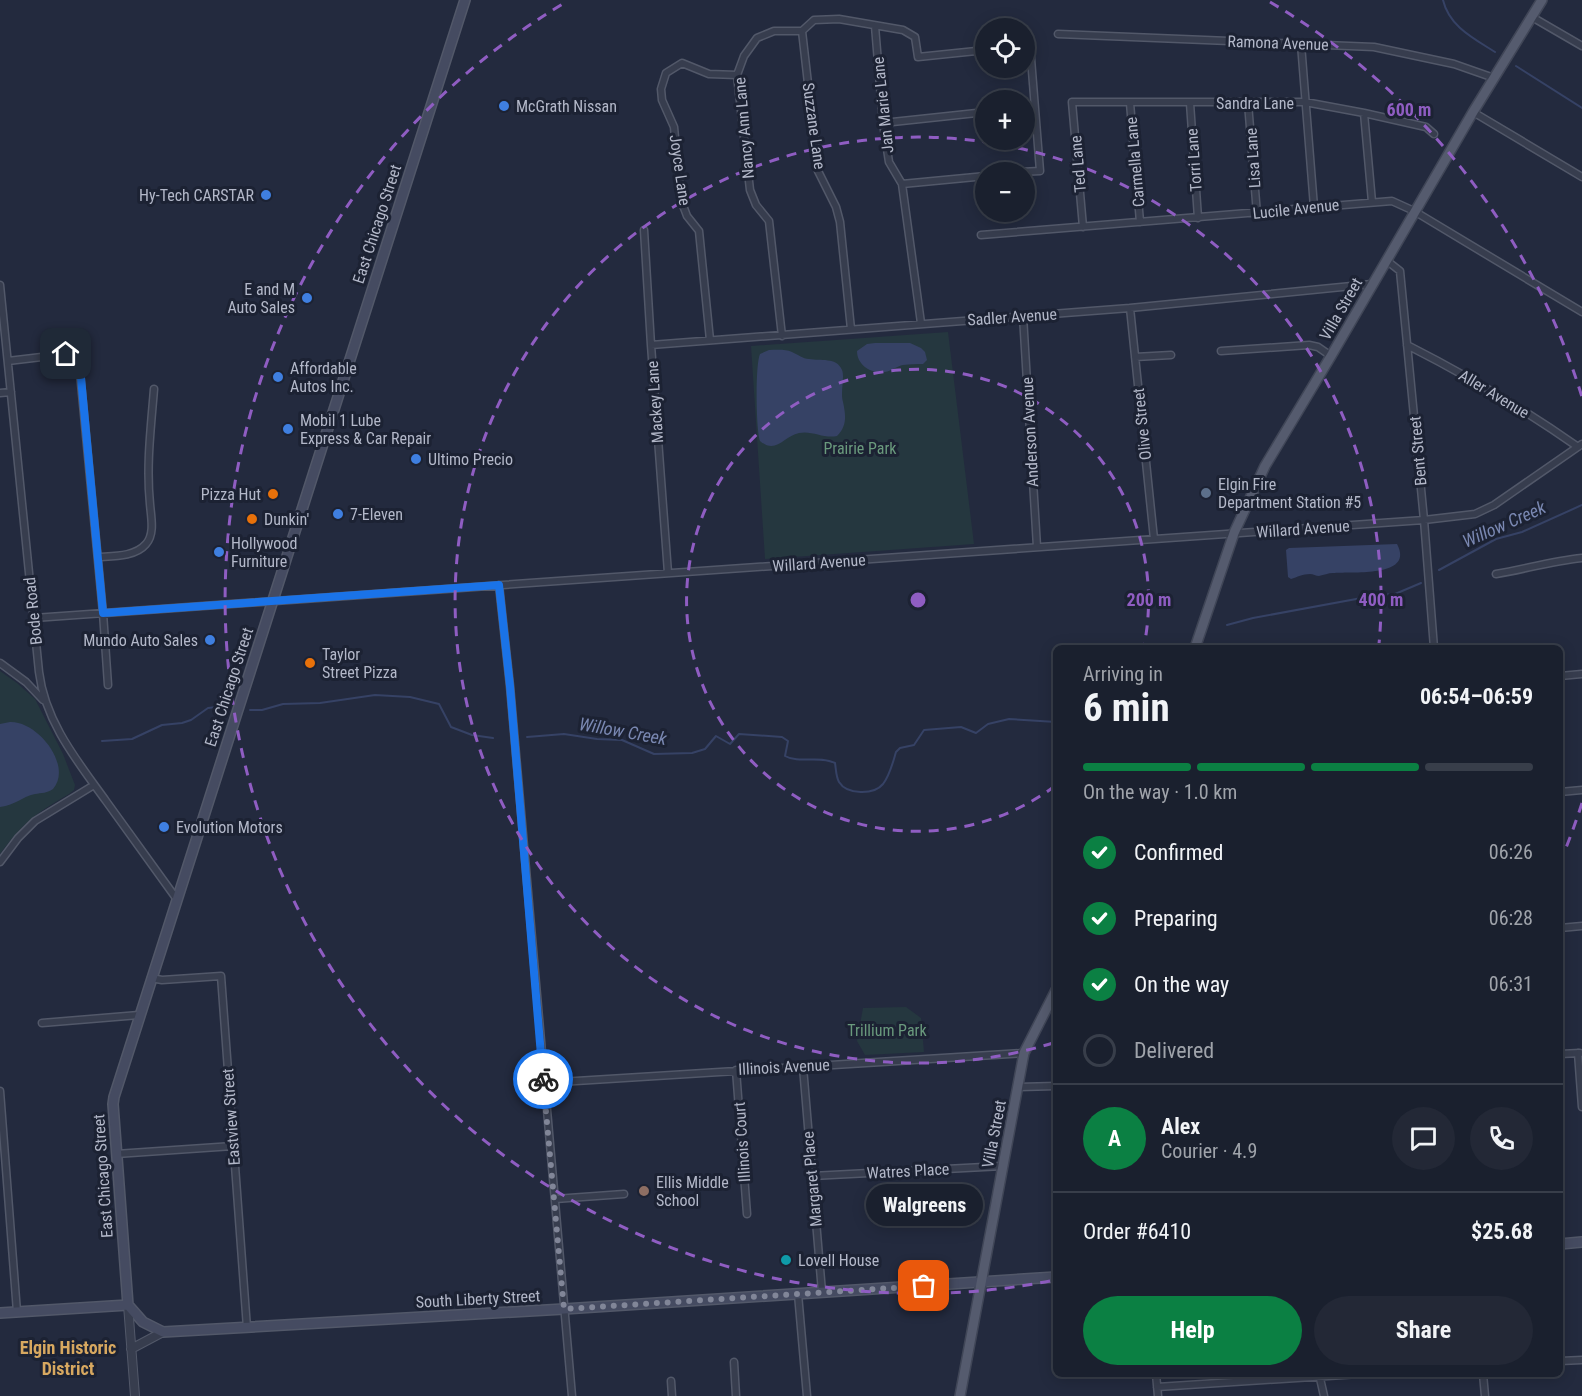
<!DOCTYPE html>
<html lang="en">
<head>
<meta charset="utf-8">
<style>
  :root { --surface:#1a202e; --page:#232836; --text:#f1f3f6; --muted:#9fa3aa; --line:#383e4a; --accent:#0b8043 }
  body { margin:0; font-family:"Roboto Condensed",sans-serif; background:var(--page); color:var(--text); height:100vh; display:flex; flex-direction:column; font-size:22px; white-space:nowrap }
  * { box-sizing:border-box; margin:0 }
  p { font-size:20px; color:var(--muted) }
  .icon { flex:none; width:33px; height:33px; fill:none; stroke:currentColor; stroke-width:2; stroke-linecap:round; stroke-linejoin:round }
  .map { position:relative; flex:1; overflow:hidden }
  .panel { position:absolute; left:1053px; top:645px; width:510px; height:732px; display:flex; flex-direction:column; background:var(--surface); border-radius:9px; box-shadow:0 3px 15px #0003,0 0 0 2px var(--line) }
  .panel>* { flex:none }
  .buttons { position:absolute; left:975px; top:18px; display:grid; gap:12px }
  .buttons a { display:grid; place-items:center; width:60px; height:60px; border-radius:50%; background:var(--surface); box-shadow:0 3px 15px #0003,0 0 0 2px var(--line); font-size:30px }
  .pin { position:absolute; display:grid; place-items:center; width:51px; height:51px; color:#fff; margin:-26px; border-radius:12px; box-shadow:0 3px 9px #0006 }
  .courier { position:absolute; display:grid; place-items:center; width:60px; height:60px; margin:-30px; border:4px solid #1a73e8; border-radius:50%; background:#fff; color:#222; box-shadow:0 2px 8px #0007 }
  .bubble { position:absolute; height:42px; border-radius:21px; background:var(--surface); box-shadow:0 3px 15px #0003,0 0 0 2px var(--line); font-size:20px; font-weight:700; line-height:42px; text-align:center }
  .head em { font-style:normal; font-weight:700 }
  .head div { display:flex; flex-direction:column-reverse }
  .head { display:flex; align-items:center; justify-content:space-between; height:102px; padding:0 30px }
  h1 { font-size:39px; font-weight:700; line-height:45px }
  .bar { display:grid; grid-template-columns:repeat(4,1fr); gap:9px 6px; align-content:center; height:72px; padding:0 30px }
  .bar i { height:8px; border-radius:4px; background:var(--line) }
  .bar .on { background:var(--accent) }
  .bar p { grid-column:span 4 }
  .line { display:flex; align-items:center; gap:15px; padding:0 30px; border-top:2px solid var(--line) }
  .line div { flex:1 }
  .round { display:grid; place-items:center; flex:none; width:63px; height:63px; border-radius:32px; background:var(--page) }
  ol { padding:0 30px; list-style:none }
  li { display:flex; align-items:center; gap:18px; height:66px }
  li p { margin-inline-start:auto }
  li .icon { padding:6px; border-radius:50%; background:var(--accent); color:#fff; stroke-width:4 }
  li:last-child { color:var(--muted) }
  li i { width:33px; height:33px; border:3px solid var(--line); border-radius:50% }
  .action { display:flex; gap:12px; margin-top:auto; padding:12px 30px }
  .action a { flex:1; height:69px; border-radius:36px; background:var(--accent); color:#fff; font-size:24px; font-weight:700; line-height:69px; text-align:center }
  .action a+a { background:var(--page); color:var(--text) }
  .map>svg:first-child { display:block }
</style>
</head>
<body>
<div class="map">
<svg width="1582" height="1396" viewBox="0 0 1582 1396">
  <rect width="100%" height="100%" fill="#232a3e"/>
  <path fill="#25373f" d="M948 332 974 544 765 559 751 346Z
    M0 671 17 683 35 699 63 754 75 785 74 790 69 794C35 814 24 822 0 854Z
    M906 1007 921 1018 924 1052 865 1055 857 1041 863 1008Z"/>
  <path fill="#364265" d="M875 343H910L921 348 925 352 927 360 923 364C916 364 910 364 903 365 897 366 891 371 885 372 871 374 857 365 857 351L867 344Z
    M769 350C777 350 785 349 792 352 797 354 803 359 809 359 820 361 837 357 842 370 845 377 840 392 843 402 846 416 847 426 837 436 824 439 812 430 799 433 784 436 776 455 760 441 756 430 755 365 760 354Z
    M1397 544C1415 578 1351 571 1333 573 1328 573 1324 575 1319 576 1316 576 1313 574 1310 574 1303 574 1297 577 1291 579L1288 577 1286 550 1289 548Z
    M10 722C38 721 73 766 53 789 48 793 41 793 35 794 21 797 16 805 0 807V724Z"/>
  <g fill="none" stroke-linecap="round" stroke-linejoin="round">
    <path stroke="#364265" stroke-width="2" d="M1443 0C1449 26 1473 38 1495 52
      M1516 66 1582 108
      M1439 570 1496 539 1522 532 1582 505
      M1227 625 1253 618 1378 595 1395 594 1421 583
      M250 710H262L283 704 320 703 375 695 410 697 439 704 451 727 472 735 493 738
      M527 737 564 734 597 739 622 740 654 754 692 753 705 749 716 736 730 744 739 734 782 737 788 741 785 756C799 764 819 755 835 763 836 769 836 777 839 782 847 795 874 795 883 784 890 775 893 762 896 752L900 748 914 745 924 730 961 727 976 733 988 724 1009 719 1056 722
      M102 741 132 739 162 725 182 723 191 720 208 708 217 707"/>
    <g stroke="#525869" stroke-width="9">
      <path id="minor" d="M1532 17 1582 46
        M875 26 883 123 889 162 902 184 921 323
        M802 31 818 171 836 207 840 222 851 329
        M802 31 814 20 839 19 903 30 915 37 918 57 986 50
        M1058 34 1374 47 1454 64 1494 78
        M1301 44 1314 207
        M1130 103 1140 222
        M1190 103 1198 218
        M1248 103 1257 214
        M1473 112 1582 177
        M1364 113 1372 202
        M883 123 986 112
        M1020 172 1040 171 1030 46 1024 47
        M902 184 986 176
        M1083 227 1072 102H1305L1364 113 1426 127 1434 134
        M644 230 651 345 668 573
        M981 235 1392 201 1414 211 1582 312
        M1386 260 1400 271 1424 520 1434 648
        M0 285 39 672C45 722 78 762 106 801 130 834 153 866 176 898
        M1130 308 1154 539
        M1023 316 1037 547
        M782 336 769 221 756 205 750 190 737 75 744 56 757 38 774 31H802
        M710 340 699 231 687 216 681 200 674 127 662 100 661 89 666 73 682 63 709 74 737 75
        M651 345 1130 308 1372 284
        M1407 345C1466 375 1524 409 1578 447
        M1221 351 1309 345 1318 347 1331 356
        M1135 357 1171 355
        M8 361 67 354 74 355 79 362 103 613 108 685
        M0 393 11 392
        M98 557C113 556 135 557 146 544 155 534 151 517 150 504 146 466 151 427 154 389
        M1496 574C1525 569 1553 561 1582 558
        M499 585 510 686 572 1396
        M34 618 1424 520 1475 514 1494 505 1582 444
        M0 663 26 682 43 700
        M1560 676 1582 674
        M1560 792 1582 790
        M0 862 18 838 35 821 94 785
        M1560 928 1582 926
        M151 978 162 980 221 976 247 1328
        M42 1023 139 1015
        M1578 1053 1582 1107
        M1560 1054 1580 1053
        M803 1067 822 1292
        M736 1070 747 1214
        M544 1083 1024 1053
        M1019 1087 1056 1086
        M0 1091 17 1312
        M116 1154 233 1146
        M812 1176 1003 1166
        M555 1199 624 1194
        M798 1294 807 1396
        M1560 1361 1582 1360
        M734 1362 736 1396
        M1156 1374 1158 1396
        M1319 1374 1324 1396
        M1483 1374 1485 1396
        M671 1381 672 1396
        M1157 1387 1359 1374"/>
    </g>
    <g stroke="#525869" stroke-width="10">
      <path id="tertiary" d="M128 1305 135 1396
        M131 1349 163 1332"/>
    </g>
    <g stroke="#525869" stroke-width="12">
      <path id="secondary" d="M1560 1244 1582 1242
        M128 1305 113 1104 114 1097 465 0
        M128 1305 143 1322 163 1332 564 1309 1056 1277
        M0 1313 128 1305"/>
    </g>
    <g stroke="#404657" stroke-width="12">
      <path id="primary" d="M1195 648 1234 533 1265 466 1331 356 1473 112 1542 0
        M960 1396 1024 1053 1056 990"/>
    </g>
    <use href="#minor" stroke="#373d4e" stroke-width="6"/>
    <use href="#tertiary" stroke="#373d4e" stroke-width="8"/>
    <use href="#secondary" stroke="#454b61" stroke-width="9"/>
    <use href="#primary" stroke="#555b6e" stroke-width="9"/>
  </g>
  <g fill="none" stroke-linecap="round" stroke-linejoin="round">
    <path stroke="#818698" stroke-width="6" stroke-dasharray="0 10.8" d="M543 1079 564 1309 924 1286"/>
    <path stroke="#1a73e8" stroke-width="8" d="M66 354 75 356 80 367 103 613 499 585 510 686 543 1079"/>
  </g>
  <g fill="none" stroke="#8f5dc2" stroke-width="3" stroke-dasharray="10 8">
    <path d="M1055 786A231 231 0 1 1 1144 646"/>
    <path d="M1053 1043A463 463 0 1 1 1379 644"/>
    <path d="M1582 803A694 694 0 0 1 1561 860M1050 1281A694 694 0 0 1 566 2M1270 2A694 694 0 0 1 1582 397"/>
  </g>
  <g fill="#3f7fe0" stroke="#1c2233" stroke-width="2">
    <circle cx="504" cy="106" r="6"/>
    <circle cx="266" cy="195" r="6"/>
    <circle cx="307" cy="298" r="6"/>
    <circle cx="278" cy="377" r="6"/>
    <circle cx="288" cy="429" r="6"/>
    <circle cx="416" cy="459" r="6"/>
    <circle cx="338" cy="514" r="6"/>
    <circle cx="219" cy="552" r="6"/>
    <circle cx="210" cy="640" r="6"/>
    <circle cx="164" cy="827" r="6"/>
  </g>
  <circle fill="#5c6f8a" stroke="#1c2233" stroke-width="2" cx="1206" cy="493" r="6"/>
  <g fill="#e8710a" stroke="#1c2233" stroke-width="2">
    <circle cx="273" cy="494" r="6"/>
    <circle cx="252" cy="519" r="6"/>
    <circle cx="310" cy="663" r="6"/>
  </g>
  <circle fill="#8d6e63" stroke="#1c2233" stroke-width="2" cx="644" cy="1191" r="6"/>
  <circle fill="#0f9aa8" stroke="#1c2233" stroke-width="2" cx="786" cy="1260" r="6"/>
  <g text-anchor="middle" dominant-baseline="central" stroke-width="6" stroke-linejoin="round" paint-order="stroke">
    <g font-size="16" fill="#b3b8c9" stroke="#1c2233">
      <text transform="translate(1278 43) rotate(2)">Ramona Avenue</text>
      <text x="1255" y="103">Sandra Lane</text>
      <text transform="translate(883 105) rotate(-96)">Jan Marie Lane</text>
      <text transform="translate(814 126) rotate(82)">Suzzane Lane</text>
      <text transform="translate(744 128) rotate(-95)">Nancy Ann Lane</text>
      <text transform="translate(1253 158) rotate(-94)">Lisa Lane</text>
      <text transform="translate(1194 160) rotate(-94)">Torri Lane</text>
      <text transform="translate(1135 162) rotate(-95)">Carmella Lane</text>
      <text transform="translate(1078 164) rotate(-95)">Ted Lane</text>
      <text transform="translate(680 170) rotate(82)">Joyce Lane</text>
      <text transform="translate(1296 209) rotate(-6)">Lucile Avenue</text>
      <text transform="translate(377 224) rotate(-72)">East Chicago Street</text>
      <text transform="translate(1341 309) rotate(-60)">Villa Street</text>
      <text transform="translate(1012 317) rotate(-4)">Sadler Avenue</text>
      <text transform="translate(1494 394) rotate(31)">Aller Avenue</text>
      <text transform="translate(655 402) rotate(-94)">Mackey Lane</text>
      <text transform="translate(1142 424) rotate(-96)">Olive Street</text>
      <text transform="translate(1030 432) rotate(-93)">Anderson Avenue</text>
      <text transform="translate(1418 451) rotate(-95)">Bent Street</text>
      <text transform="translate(1303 529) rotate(-4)">Willard Avenue</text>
      <text transform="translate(819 563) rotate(-4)">Willard Avenue</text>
      <text transform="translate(33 611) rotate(-96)">Bode Road</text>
      <text transform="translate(229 687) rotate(-72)">East Chicago Street</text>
      <text transform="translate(784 1067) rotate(-3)">Illinois Avenue</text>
      <text transform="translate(231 1117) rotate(-94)">Eastview Street</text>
      <text transform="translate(994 1134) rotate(-79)">Villa Street</text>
      <text transform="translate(742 1142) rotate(-94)">Illinois Court</text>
      <text transform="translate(908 1171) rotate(-3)">Watres Place</text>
      <text transform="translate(103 1176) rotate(-94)">East Chicago Street</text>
      <text transform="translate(812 1179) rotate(-95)">Margaret Place</text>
      <text transform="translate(478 1299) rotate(-3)">South Liberty Street</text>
    </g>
    <g font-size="16" fill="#b3b8c9" stroke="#1c2233" text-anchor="start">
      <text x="516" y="106">McGrath Nissan</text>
      <text x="254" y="195" text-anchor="end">Hy-Tech CARSTAR</text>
      <text x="295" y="289" text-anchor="end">E and M<tspan x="295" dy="18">Auto Sales</tspan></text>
      <text x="290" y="368">Affordable<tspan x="290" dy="18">Autos Inc.</tspan></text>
      <text x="300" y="420">Mobil 1 Lube<tspan x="300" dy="18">Express &amp; Car Repair</tspan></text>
      <text x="428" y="459">Ultimo Precio</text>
      <text x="1218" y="484">Elgin Fire<tspan x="1218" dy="18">Department Station #5</tspan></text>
      <text x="261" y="494" text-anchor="end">Pizza Hut</text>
      <text x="350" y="514">7-Eleven</text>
      <text x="264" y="519">Dunkin'</text>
      <text x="231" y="543">Hollywood<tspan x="231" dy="18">Furniture</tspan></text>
      <text x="198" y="640" text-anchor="end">Mundo Auto Sales</text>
      <text x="322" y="654">Taylor<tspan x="322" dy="18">Street Pizza</tspan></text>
      <text x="176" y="827">Evolution Motors</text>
      <text x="656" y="1182">Ellis Middle<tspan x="656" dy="18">School</tspan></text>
      <text x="798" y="1260">Lovell House</text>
    </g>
    <g font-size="16" fill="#6a9a7d" stroke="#1c2233">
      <text x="860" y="448">Prairie Park</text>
      <text x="887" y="1030">Trillium Park</text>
    </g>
    <g font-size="18" font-style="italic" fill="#7a88b2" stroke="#1c2233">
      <text transform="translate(1504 524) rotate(-24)">Willow Creek</text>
      <text transform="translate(623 731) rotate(10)">Willow Creek</text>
    </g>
    <g font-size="18" font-weight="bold" fill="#d7a860" stroke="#1c2233">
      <text x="68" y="1347">Elgin Historic<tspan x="68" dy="21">District</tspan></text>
    </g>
  </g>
  <circle cx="918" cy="600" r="9" fill="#8f5dc2" stroke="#1c2233" stroke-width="3"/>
  <g font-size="18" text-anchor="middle" font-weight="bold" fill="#8f5dc2" stroke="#1c2233" stroke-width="6" stroke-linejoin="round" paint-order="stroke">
    <text x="1409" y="116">600 m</text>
    <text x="1149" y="606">200 m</text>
    <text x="1381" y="606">400 m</text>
  </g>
</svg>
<div class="buttons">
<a><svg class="icon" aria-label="locate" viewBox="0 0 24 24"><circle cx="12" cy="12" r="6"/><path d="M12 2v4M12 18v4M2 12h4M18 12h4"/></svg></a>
<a>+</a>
<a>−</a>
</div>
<div class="pin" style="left:924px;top:1286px;background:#ea580c"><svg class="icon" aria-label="bag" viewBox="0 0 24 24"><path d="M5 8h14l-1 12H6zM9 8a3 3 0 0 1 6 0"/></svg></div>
<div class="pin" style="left:66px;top:354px;background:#1f2937"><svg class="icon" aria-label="home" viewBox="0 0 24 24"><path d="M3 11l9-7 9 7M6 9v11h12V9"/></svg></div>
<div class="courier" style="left:543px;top:1079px"><svg class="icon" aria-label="bike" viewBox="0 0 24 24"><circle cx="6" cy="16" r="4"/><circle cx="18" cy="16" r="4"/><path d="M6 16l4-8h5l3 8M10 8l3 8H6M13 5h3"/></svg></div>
<div class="bubble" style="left:866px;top:1184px;width:117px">Walgreens</div>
<section class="panel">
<div class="head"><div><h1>6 min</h1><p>Arriving in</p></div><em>06:54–06:59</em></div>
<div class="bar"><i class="on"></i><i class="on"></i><i class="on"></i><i></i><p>On the way · 1.0 km</p></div>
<ol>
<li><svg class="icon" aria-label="check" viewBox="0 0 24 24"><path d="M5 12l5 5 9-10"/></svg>Confirmed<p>06:26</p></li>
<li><svg class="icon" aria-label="check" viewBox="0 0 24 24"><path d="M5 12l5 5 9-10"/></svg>Preparing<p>06:28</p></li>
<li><svg class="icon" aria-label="check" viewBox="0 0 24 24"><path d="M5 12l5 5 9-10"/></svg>On the way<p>06:31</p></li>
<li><i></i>Delivered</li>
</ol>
<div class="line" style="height:108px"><b class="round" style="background:var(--accent);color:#fff">A</b><div><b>Alex</b><p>Courier · 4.9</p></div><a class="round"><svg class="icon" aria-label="chat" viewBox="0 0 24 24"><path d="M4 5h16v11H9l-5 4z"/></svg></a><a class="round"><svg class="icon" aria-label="phone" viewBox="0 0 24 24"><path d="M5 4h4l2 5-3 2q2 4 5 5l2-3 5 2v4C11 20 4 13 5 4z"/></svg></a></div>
<div class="line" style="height:78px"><div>Order #6410</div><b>$25.68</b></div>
<div class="action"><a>Help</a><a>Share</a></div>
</section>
</div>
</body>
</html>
